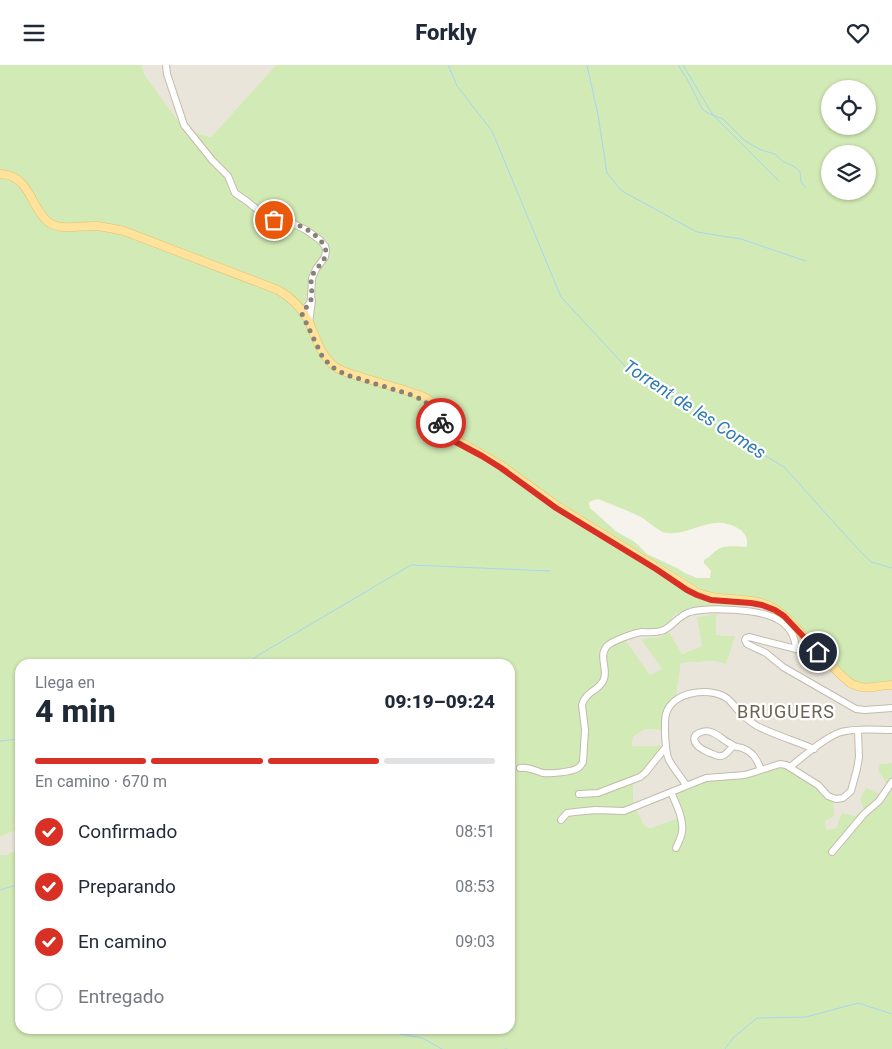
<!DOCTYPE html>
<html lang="es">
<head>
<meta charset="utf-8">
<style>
  :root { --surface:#fff; --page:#f2f2f3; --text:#1f2937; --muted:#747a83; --line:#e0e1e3; --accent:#d93025 }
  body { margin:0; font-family:Roboto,sans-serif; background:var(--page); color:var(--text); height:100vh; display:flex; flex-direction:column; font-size:19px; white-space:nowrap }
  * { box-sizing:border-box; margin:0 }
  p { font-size:16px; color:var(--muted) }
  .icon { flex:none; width:28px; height:28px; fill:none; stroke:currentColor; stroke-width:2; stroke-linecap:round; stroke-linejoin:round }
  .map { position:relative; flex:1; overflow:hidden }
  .sheet { position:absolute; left:15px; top:594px; width:500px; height:375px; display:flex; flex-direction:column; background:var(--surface); border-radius:15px; box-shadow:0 1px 4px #0004 }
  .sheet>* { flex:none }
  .buttons { position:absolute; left:821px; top:15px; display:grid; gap:10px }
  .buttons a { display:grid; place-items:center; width:55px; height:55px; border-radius:50%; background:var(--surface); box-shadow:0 1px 4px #0004; font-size:25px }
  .pin { position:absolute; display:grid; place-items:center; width:42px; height:42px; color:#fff; margin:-21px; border:2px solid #fff; border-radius:50%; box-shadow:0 1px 5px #0007 }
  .courier { position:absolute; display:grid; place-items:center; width:50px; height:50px; margin:-25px; border:4px solid #d93025; border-radius:50%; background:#fff; color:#222; box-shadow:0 1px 6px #0007 }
  .overview em { font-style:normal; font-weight:800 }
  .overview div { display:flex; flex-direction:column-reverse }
  .overview { display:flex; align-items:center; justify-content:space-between; height:85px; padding:0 20px }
  h1 { font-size:32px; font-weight:800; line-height:38px }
  .bar { display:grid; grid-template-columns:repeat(4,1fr); gap:8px 5px; align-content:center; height:60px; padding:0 20px }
  .bar i { height:6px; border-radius:4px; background:var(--line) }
  .bar .active { background:var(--accent) }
  .bar p { grid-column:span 4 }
  ol { padding:0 20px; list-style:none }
  li { display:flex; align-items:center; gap:15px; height:55px }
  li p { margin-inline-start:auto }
  li .icon { padding:5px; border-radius:50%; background:var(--accent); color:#fff; stroke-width:4 }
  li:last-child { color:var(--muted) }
  li i { width:28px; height:28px; border:2px solid var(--line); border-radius:50% }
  header { display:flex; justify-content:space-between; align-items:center; height:65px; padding:0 20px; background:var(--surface); font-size:22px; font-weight:800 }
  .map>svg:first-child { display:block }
</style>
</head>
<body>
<header><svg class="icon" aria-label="menu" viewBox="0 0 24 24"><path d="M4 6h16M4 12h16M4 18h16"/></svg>Forkly<svg class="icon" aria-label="heart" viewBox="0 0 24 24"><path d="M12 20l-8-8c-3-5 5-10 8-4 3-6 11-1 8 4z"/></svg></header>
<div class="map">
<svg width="892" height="984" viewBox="0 0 892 984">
  <rect width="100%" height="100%" fill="#f6f3ec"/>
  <path fill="#eae5da" d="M142 0H276L211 72 184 64 144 9Z
    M746 540 763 542 892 622V698L880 699 888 722 882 730 855 751 836 763 826 765 825 756 684 751 651 763 644 762 633 738 634 711 661 682 632 681 633 672 645 664 663 665 662 650 667 637 676 631 681 598 714 596 735 571 716 570 715 549 702 581 682 589 669 567 659 572 642 574 663 604 650 610 622 570 644 564 660 565 668 559 675 549 700 542Z
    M20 763V783L6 790H0V772Z"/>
  <path fill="#d2eab5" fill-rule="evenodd" d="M0 0H142L144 9 184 64 211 72 276 0H892V622L858 623 780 551 763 542 746 540 700 542 675 549 668 559 659 565 644 564 622 570 650 610 662 604 641 574 659 572 669 567 682 589 702 581 697 552 716 549V570L735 571 726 599 714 596 681 598 676 631C662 641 662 649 663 665L645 664 633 672 632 681H662L643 708 634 712 633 738 645 762 651 763 683 751 674 727 704 714 781 701 810 715 833 736 834 751 825 756 826 765 836 763 842 748 855 751 864 744 860 734 866 723 882 730 888 721 878 705 880 699 892 698V984H0V790H6L20 783V964H510V599H20V763L0 772ZM830 24H868V61H830ZM830 89H868V126H830ZM598 434C612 440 627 445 641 452 648 456 660 468 667 468 693 471 711 447 739 464 745 468 748 473 747 480L746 482C738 481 722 480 717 485 712 488 709 493 704 495V498L711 506 710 513H697L685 508 677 503 647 489 635 477 617 467 590 443 589 438 591 436Z"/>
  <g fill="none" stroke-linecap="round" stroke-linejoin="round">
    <path stroke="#a9d4f2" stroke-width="1" d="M448 0 457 21 492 66 561 232 624 300 736 373 784 402 857 483 871 497 892 503
      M587 0 598 50 607 108 622 126 697 167 741 174 806 196
      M678 0 687 14 703 45 710 49 723 54 744 75 754 81 761 85 775 89 782 96 795 102 800 107 801 117 805 122
      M683 0 713 50 779 116
      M246 599 257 591 411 500 550 506
      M0 676 20 674
      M0 825 20 819
      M375 964 422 973 442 984
      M505 984H507
      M725 984 733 973 757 953 806 952 858 938 892 949"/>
    <g stroke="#c2bbae" stroke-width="8">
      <path id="minor" d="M166 0 167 9 184 60 212 95 228 111 235 128 248 137 265 151 274 155 292 158 306 165 320 175 325 181 326 185 325 192 316 204 312 213 311 233 310 238 304 245 303 248
        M309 258 312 235
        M811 579 804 584 800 585 749 572 746 573 745 575 747 579 766 588 783 602 856 644 865 645 892 643
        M733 681C730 684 726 691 721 691 718 692 713 689 710 688 706 686 700 684 697 680 688 670 703 664 711 667 718 669 724 676 731 679 734 682 738 682 742 683 753 687 757 694 761 705
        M790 702C803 692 825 672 841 667 857 663 876 665 892 665
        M520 703C528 701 535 706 543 708 550 709 572 707 578 703 581 701 581 700 583 697L585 665 582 640C586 625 600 626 604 614 608 603 598 591 607 581 612 576 634 568 642 567 649 567 655 568 661 566 672 563 677 551 690 547 708 542 760 544 777 554 789 560 795 570 796 584
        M686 720C681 712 674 704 669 695 665 688 664 657 666 649 672 627 707 622 725 632 730 635 733 639 736 643 742 650 749 656 757 661 775 670 795 676 814 684
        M671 727C676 739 684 754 682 767 681 773 678 778 676 783
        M579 729 598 728 640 712 645 708 666 682
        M561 755 567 748 575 747 595 745 624 746 706 713 745 710 780 699 786 700 818 720 828 731 836 734 843 733 851 726 857 704 859 692 858 666
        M832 787 864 749 879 736 892 717"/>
    </g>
    <g stroke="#e6c16a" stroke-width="9">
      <path id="major" d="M0 109C30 110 30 141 47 156 60 167 81 160 97 161 106 162 115 164 124 166L278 225C292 233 302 243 309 257 316 273 320 289 333 300 341 307 351 309 361 312 374 316 387 320 401 324 409 327 418 329 426 333 442 342 440 362 453 373L502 401 557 441 698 528C720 537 741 532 762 538 785 545 796 564 811 580 824 593 836 606 850 618 868 627 874 620 892 620"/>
    </g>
    <use href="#minor" stroke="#fff" stroke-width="6"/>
    <use href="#major" stroke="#ffe39c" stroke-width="8"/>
  </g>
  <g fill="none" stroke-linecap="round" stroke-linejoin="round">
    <path stroke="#878178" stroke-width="5" stroke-dasharray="0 9" d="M274 155C280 156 287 156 293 158 305 162 331 177 325 192 322 199 315 204 312 211 310 218 312 224 312 231 311 238 305 242 304 248L302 249 323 293 335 304 347 310 415 331C429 339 435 342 441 358"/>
    <path stroke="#d93025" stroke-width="6" d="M441 358 447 372 452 375 482 391 501 403 556 443 656 504 687 525 697 530 711 535 751 538 762 540 775 545 784 551 818 587"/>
  </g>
  <g text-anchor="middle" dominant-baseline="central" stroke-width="4.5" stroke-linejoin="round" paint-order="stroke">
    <g font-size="18" font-style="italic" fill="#2e7ab2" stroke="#fff">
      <text transform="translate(695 344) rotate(33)">Torrent de les Comes</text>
    </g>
    <g font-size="18" letter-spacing="1" fill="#6e6250" stroke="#fff">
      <text x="786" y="646">BRUGUERS</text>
    </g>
  </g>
</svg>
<div class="buttons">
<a><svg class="icon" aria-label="locate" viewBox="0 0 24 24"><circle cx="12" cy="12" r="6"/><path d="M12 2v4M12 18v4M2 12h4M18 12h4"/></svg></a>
<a><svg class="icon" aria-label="layers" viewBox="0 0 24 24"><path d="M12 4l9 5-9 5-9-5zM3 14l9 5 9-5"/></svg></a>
</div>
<div class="pin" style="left:274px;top:155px;background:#ea580c"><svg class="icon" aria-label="bag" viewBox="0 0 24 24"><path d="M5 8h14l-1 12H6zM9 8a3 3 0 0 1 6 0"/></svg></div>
<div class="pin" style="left:818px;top:587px;background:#1f2937"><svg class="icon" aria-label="home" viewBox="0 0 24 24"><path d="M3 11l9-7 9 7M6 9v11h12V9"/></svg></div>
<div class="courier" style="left:441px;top:358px"><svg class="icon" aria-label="bike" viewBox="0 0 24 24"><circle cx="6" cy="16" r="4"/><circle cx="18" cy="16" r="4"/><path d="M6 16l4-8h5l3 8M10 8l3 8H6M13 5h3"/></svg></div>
<section class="sheet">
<div class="overview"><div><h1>4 min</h1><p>Llega en</p></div><em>09:19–09:24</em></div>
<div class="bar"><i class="active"></i><i class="active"></i><i class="active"></i><i></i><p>En camino · 670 m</p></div>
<ol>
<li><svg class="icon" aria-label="check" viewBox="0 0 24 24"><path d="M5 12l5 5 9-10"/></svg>Confirmado<p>08:51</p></li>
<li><svg class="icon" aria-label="check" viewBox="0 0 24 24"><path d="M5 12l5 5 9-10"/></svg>Preparando<p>08:53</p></li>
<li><svg class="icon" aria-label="check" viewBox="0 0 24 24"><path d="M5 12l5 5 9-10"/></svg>En camino<p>09:03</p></li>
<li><i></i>Entregado</li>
</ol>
</section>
</div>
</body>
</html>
